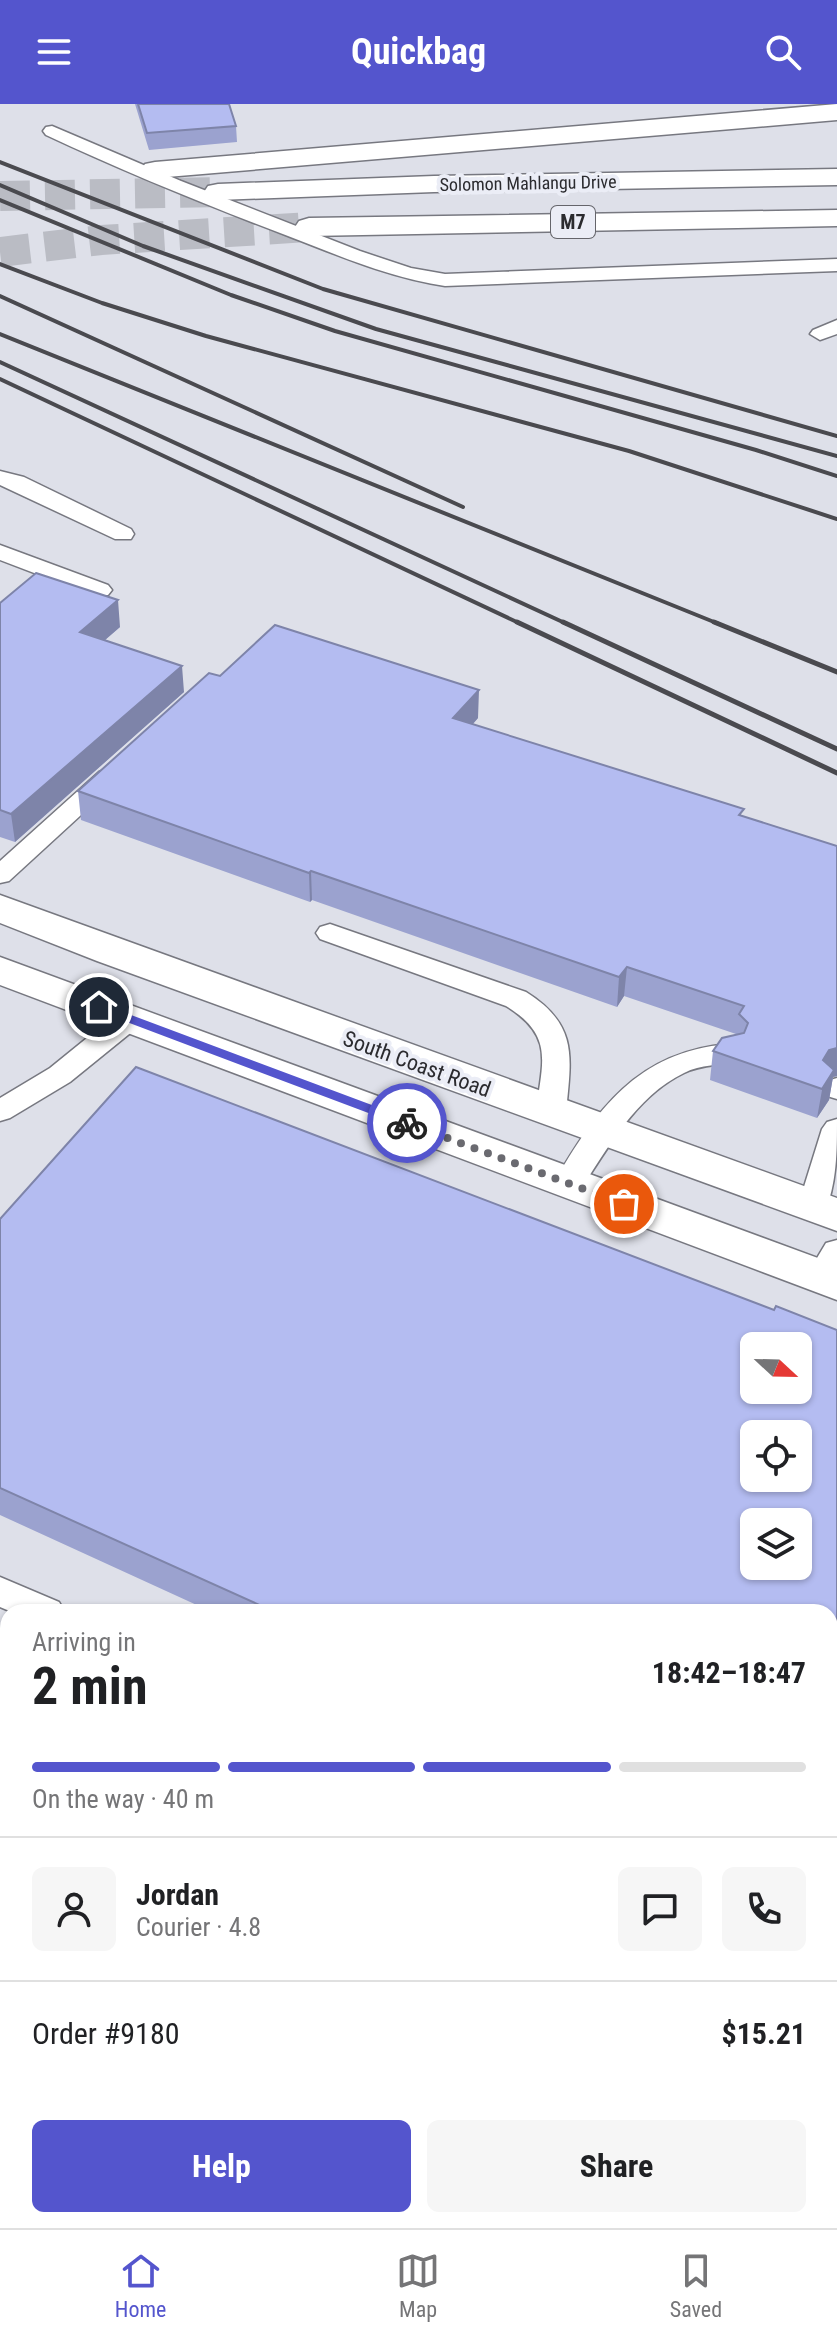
<!DOCTYPE html>
<html lang="en">
<head>
<meta charset="utf-8">
<style>
  :root { --surface:#fff; --page:#f6f6f6; --text:#202124; --muted:#757577; --line:#e0e0e0; --accent:#5455cd }
  body { margin:0; font-family:"Roboto Condensed",sans-serif; background:var(--page); color:var(--text); height:100vh; display:flex; flex-direction:column; font-size:30px; white-space:nowrap }
  * { box-sizing:border-box; margin:0 }
  p { font-size:26px; color:var(--muted) }
  .icon { flex:none; width:44px; height:44px; fill:none; stroke:currentColor; stroke-width:2; stroke-linecap:round; stroke-linejoin:round }
  .map { position:relative; flex:1; overflow:hidden }
  .panel { position:absolute; left:0px; top:1500px; width:838px; height:624px; display:flex; flex-direction:column; background:var(--surface); border-radius:24px 24px 0 0; box-shadow:0 2px 6px #0004 }
  .panel>* { flex:none }
  .needle { width:52px; rotate:112deg }
  .tools { position:absolute; left:740px; top:1228px; display:grid; gap:16px }
  .tools a { display:grid; place-items:center; width:72px; height:72px; border-radius:12px; background:var(--surface); box-shadow:0 2px 6px #0004; font-size:40px }
  .pin { position:absolute; display:grid; place-items:center; width:68px; height:68px; color:#fff; margin:-34px; border:4px solid #fff; border-radius:50%; box-shadow:0 2px 8px #0007 }
  .courier { position:absolute; display:grid; place-items:center; width:80px; height:80px; margin:-40px; border:6px solid #5455cd; border-radius:50%; background:#fff; color:#222; box-shadow:0 2px 10px #0007 }
  .headline em { font-style:normal; font-weight:700 }
  .headline div { display:flex; flex-direction:column-reverse }
  .headline { display:flex; align-items:center; justify-content:space-between; height:136px; padding:0 32px }
  h1 { font-size:52px; font-weight:700; line-height:60px }
  .bar { display:grid; grid-template-columns:repeat(4,1fr); gap:12px 8px; align-content:center; height:96px; padding:0 32px }
  .bar i { height:10px; border-radius:6px; background:var(--line) }
  .bar .on { background:var(--accent) }
  .bar p { grid-column:span 4 }
  .line { display:flex; align-items:center; gap:20px; padding:0 32px; border-top:2px solid var(--line) }
  .line div { flex:1 }
  .round { display:grid; place-items:center; flex:none; width:84px; height:84px; border-radius:12px; background:var(--page) }
  .button { display:flex; gap:16px; margin-top:auto; padding:16px 32px }
  .button a { flex:1; height:92px; border-radius:12px; background:var(--accent); color:#fff; font-size:32px; font-weight:700; line-height:92px; text-align:center }
  .button a+a { background:var(--page); color:var(--text) }
  header { display:flex; justify-content:space-between; align-items:center; height:104px; padding:0 32px; background:var(--accent); color:#fff; font-size:36px; font-weight:700 }
  .menu { display:flex; justify-content:space-around; align-items:center; height:112px; border-top:2px solid var(--line); background:var(--surface); font-size:22px; color:var(--muted) }
  .menu a { display:grid; justify-items:center; gap:4px }
  .menu .on { color:var(--accent) }
  .map>svg:first-child { display:block }
</style>
</head>
<body>
<header><svg class="icon" aria-label="menu" viewBox="0 0 24 24"><path d="M4 6h16M4 12h16M4 18h16"/></svg>Quickbag<svg class="icon" aria-label="search" viewBox="0 0 24 24"><circle cx="10" cy="10" r="6"/><path d="M15 15l6 6"/></svg></header>
<div class="map">
<svg width="837" height="2124" viewBox="0 0 837 2124">
  <rect width="100%" height="100%" fill="#dee0e9"/>
  <path fill="#d0d2e3" d="M0 2025 8 2029V2116H189L205 2124H0Z"/>
  <g fill="none" stroke-linecap="round" stroke-linejoin="round">
    <path stroke="#babcc4" stroke-width="30" stroke-dasharray="30 15" stroke-linecap="butt" d="M0 92 218 88
      M0 148 101 136 309 123"/>
    <g stroke="#777880" stroke-width="3">
      <path id="lane" d="M52 22 181 77 360 147 411 164 445 170 837 155V167L445 182C390 174 340 152 288 132 206 101 125 68 46 31L43 27 46 23Z
        M837 216V230L820 236 810 230 813 226Z
        M0 367 24 373 131 425 134 430 131 435H115L0 381Z
        M0 441 108 481 112 486 108 491H92L0 456Z
        M108 665 117 668 121 673 117 678 9 777 0 779V757L99 668Z
        M330 820 526 888C579 921 571 954 566 1008L561 1015 551 1018 541 1015 536 1008C542 958 555 932 506 902L320 835 316 829 320 823Z
        M129 906 139 908 143 915 139 922 70 978 10 1014 0 1017V994L50 964 119 908Z
        M728 940 738 943 742 950 738 957C720 962 701 960 684 969 636 992 607 1045 579 1088L568 1091 557 1088 553 1080C596 1006 637 948 728 940Z
        M837 974V995L827 992 822 985 827 977Z
        M837 1015C837 1047 837 1080 824 1110L813 1113 802 1110 798 1102 822 1025 827 1018Z
        M837 1136V1174L832 1182 821 1186 810 1182 805 1174 826 1139Z
        M0 1473 59 1498 65 1508H12L0 1503Z
        M830 1851 837 1854V1890L830 1887Z"/>
    </g>
    <g stroke="#777880" stroke-width="3">
      <path id="secondary" d="M0 791 837 1094V1127L97 857 0 819Z
        M0 853 837 1161V1196L0 881Z"/>
    </g>
    <g stroke="#777880" stroke-width="3">
      <path id="highway" d="M837 0V16L155 74 145 72 141 66 145 60 155 58Z
        M837 65V81L434 88 218 96 208 94 204 88 208 82 218 80 434 72Z
        M837 106V122L309 132 299 129 295 123 299 117 309 114Z
        M0 1542 8 1545V1590L0 1587Z
        M0 1682 8 1685V1733L0 1730Z
        M0 1852 8 1855V1910L0 1907Z
        M830 2011 837 2014V2107L830 2104Z
        M457 2116H532L536 2124H461Z"/>
    </g>
    <use href="#lane" fill="#fff" fill-rule="evenodd"/>
    <use href="#secondary" fill="#fff" fill-rule="evenodd"/>
    <use href="#highway" fill="#fff" fill-rule="evenodd"/>
    <path stroke="#4a4a4f" stroke-width="4" d="M0 58 323 185 837 332
      M0 81 143 142 376 225 837 352
      M0 96 231 191 335 227 756 346 837 372
      M0 160 102 199 206 232 629 347 837 415
      M0 192 463 403
      M0 230 719 520
      M0 258 567 520
      M0 275 521 520"/>
    <path stroke="#4a4a4f" stroke-width="5" d="M517 518 837 669
      M563 518 837 645
      M714 518 837 568"/>
  </g>
  <path fill="#9ba2cf" d="M135 0H229L236 22 237 38 149 46Z
    M0 499 120 523 105 536 184 588 15 738 0 733Z
    M478 614 473 620 743 712 837 742V972L833 973 829 996 817 1014 710 976 713 947 736 930 624 892 617 903 312 796 310 798 81 716 78 687Z
    M0 1115 774 1206 837 1226V1800L830 1797V1508H212L0 1411Z"/>
  <path fill="#7e84a9" d="M118 496 120 523 83 555 80 528Z
    M182 562 184 588 15 738 11 710Z
    M479 586 478 614 453 642V614Z
    M311 767 312 796 310 798 309 769Z
    M627 863 624 892 617 903 619 873Z
    M837 944V972L833 973 829 996 817 1014 824 975 819 985 823 956 829 946Z"/>
  <path fill="#b4bcf1" stroke="#7e84a9" stroke-width="2" fill-rule="evenodd" d="M138 0H229L236 22 147 29Z
    M36 469 118 496 80 528 182 562 11 710 0 706V499Z
    M275 521 479 586 453 614 744 705 739 711 837 742V944L829 946 823 956 834 966 822 985 713 947 722 934 744 929 748 919 739 910 744 902 627 863 619 873 311 767 309 769 78 687 209 569 220 572Z
    M136 963 774 1206 776 1202 837 1226V1769L830 1766V1508H275L0 1384V1115ZM754 1242H798V1286H754ZM754 1330H798V1374H754ZM754 1418H798V1462H754Z"/>
  <path fill="#5455cd" d="M99 899 412 1016 414 1019 407 1024 403 1022 95 906 93 903Z"/>
  <g fill="none" stroke-linecap="round" stroke-linejoin="round">
    <path stroke="#6a6a70" stroke-width="8" stroke-dasharray="0 14.4" d="M407 1019 624 1100"/>
  </g>
  <g text-anchor="middle" dominant-baseline="central" stroke-width="8" stroke-linejoin="round" paint-order="stroke">
    <g font-size="18" fill="#2b2b2f" stroke="#ebedf6">
      <text transform="translate(528 79) rotate(-1)">Solomon Mahlangu Drive</text>
    </g>
    <rect fill="#ebedf6" stroke="#65656b" stroke-width="2" x="551" y="102" width="44" height="32" rx="6"/>
    <g font-size="20" font-weight="bold" fill="#2b2b2f">
      <text x="573" y="118">M7</text>
    </g>
    <g font-size="22" fill="#2b2b2f" stroke="#ebedf6">
      <text transform="translate(417 960) rotate(20)">South Coast Road</text>
    </g>
  </g>
</svg>
<div class="tools">
<a><svg class="needle" viewBox="-14 -14 28 28"><path d="M0-13l5 13h-10z" fill="#e53935"/><path d="M0 13l5-13h-10z" fill="#757577"/></svg></a>
<a><svg class="icon" aria-label="locate" viewBox="0 0 24 24"><circle cx="12" cy="12" r="6"/><path d="M12 2v4M12 18v4M2 12h4M18 12h4"/></svg></a>
<a><svg class="icon" aria-label="layers" viewBox="0 0 24 24"><path d="M12 4l9 5-9 5-9-5zM3 14l9 5 9-5"/></svg></a>
</div>
<div class="pin" style="left:624px;top:1100px;background:#ea580c"><svg class="icon" aria-label="bag" viewBox="0 0 24 24"><path d="M5 8h14l-1 12H6zM9 8a3 3 0 0 1 6 0"/></svg></div>
<div class="pin" style="left:99px;top:903px;background:#1f2937"><svg class="icon" aria-label="home" viewBox="0 0 24 24"><path d="M3 11l9-7 9 7M6 9v11h12V9"/></svg></div>
<div class="courier" style="left:407px;top:1019px"><svg class="icon" aria-label="bike" viewBox="0 0 24 24"><circle cx="6" cy="16" r="4"/><circle cx="18" cy="16" r="4"/><path d="M6 16l4-8h5l3 8M10 8l3 8H6M13 5h3"/></svg></div>
<section class="panel">
<div class="headline"><div><h1>2 min</h1><p>Arriving in</p></div><em>18:42–18:47</em></div>
<div class="bar"><i class="on"></i><i class="on"></i><i class="on"></i><i></i><p>On the way · 40 m</p></div>
<div class="line" style="height:144px"><a class="round"><svg class="icon" aria-label="person" viewBox="0 0 24 24"><circle cx="12" cy="8" r="4"/><path d="M4 21q1-7 8-7t8 7"/></svg></a><div><b>Jordan</b><p>Courier · 4.8</p></div><a class="round"><svg class="icon" aria-label="chat" viewBox="0 0 24 24"><path d="M4 5h16v11H9l-5 4z"/></svg></a><a class="round"><svg class="icon" aria-label="phone" viewBox="0 0 24 24"><path d="M5 4h4l2 5-3 2q2 4 5 5l2-3 5 2v4C11 20 4 13 5 4z"/></svg></a></div>
<div class="line" style="height:104px"><div>Order #9180</div><b>$15.21</b></div>
<div class="button"><a>Help</a><a>Share</a></div>
</section>
</div>
<nav class="menu">
<a class="on"><svg class="icon" aria-label="home" viewBox="0 0 24 24"><path d="M3 11l9-7 9 7M6 9v11h12V9"/></svg>Home</a>
<a><svg class="icon" aria-label="map" viewBox="0 0 24 24"><path d="M3 6l6-2 6 2 6-2v14l-6 2-6-2-6 2zM9 4v14M15 6v14"/></svg>Map</a>
<a><svg class="icon" aria-label="saved" viewBox="0 0 24 24"><path d="M7 4h10v16l-5-4-5 4z"/></svg>Saved</a>
</nav>
</body>
</html>
